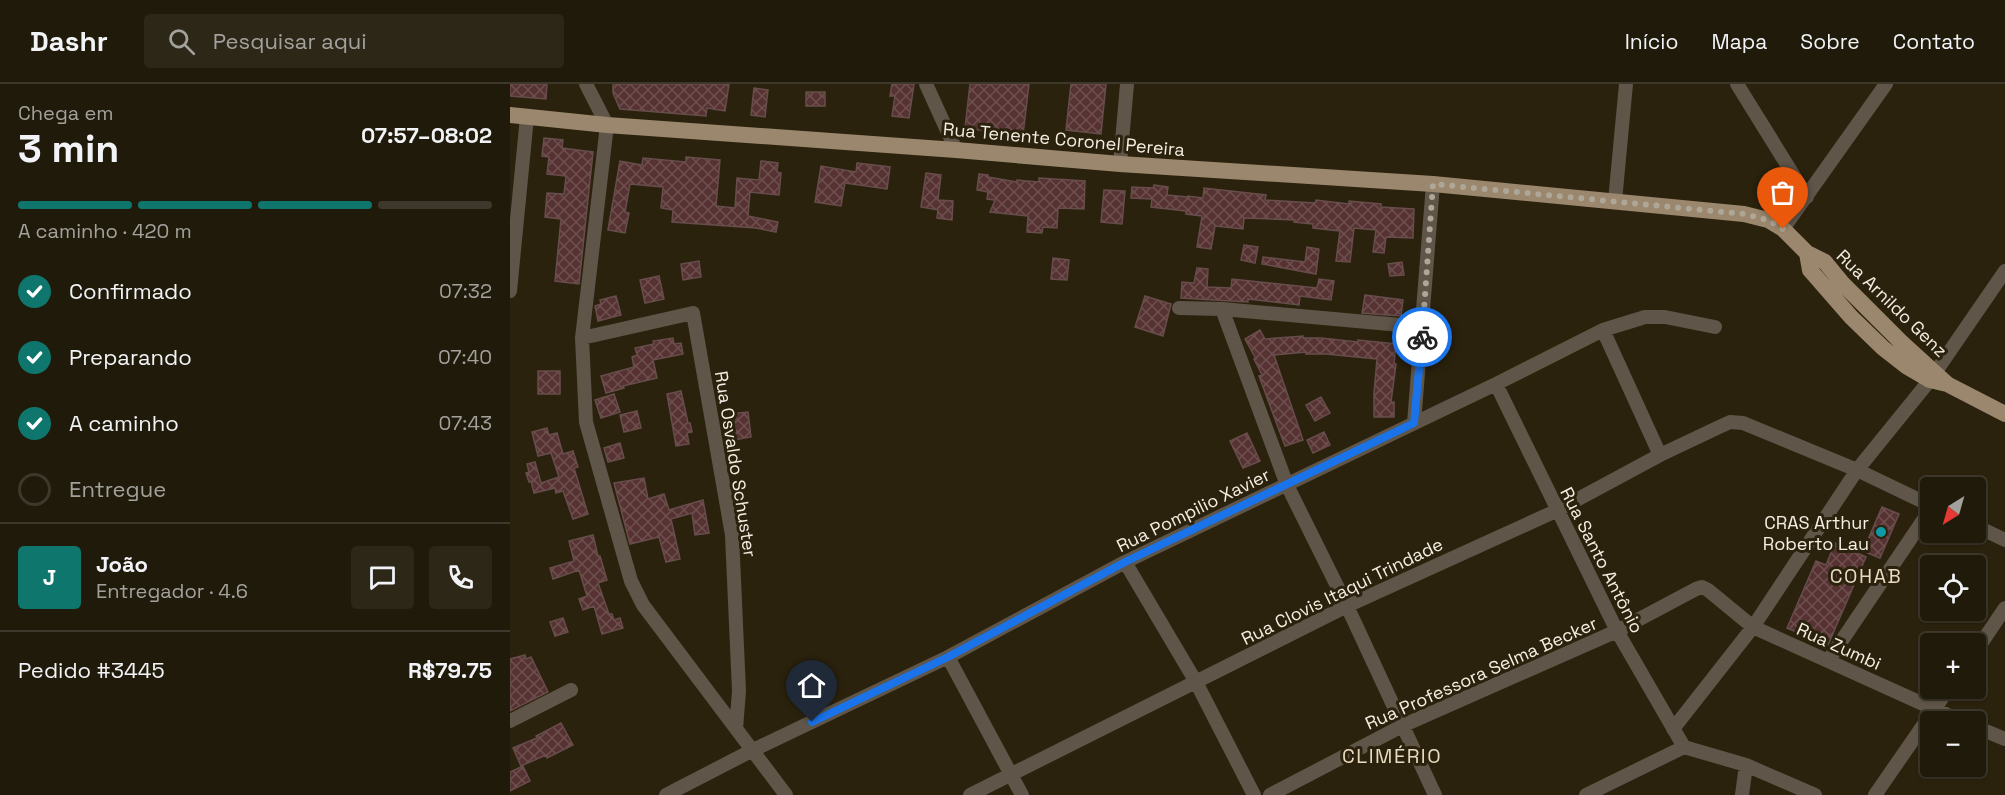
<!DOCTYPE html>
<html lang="pt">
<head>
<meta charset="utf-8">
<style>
  :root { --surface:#201a0a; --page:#2d2718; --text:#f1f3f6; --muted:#a2a19c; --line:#3d382b; --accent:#0f766e }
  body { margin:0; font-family:"Space Grotesk",sans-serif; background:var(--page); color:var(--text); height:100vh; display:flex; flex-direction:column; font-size:22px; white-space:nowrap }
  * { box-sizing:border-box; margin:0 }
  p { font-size:20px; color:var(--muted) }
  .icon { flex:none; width:33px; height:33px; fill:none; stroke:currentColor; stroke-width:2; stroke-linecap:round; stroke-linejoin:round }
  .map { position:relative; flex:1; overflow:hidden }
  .drawer { display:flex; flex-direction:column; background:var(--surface); width:510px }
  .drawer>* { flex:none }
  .needle { width:39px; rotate:217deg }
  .tools { position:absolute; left:1410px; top:393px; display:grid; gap:12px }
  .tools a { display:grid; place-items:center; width:66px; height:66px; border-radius:6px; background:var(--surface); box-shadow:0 2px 4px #0004,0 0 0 2px var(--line); font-size:30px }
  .pin { position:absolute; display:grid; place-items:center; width:51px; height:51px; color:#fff; margin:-62px -26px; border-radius:50% 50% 50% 0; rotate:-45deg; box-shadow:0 0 6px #0007 }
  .pin .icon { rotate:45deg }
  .courier { position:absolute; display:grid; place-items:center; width:60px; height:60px; margin:-30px; border:4px solid #1a73e8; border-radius:50%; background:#fff; color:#222; box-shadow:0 2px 8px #0007 }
  .headline em { font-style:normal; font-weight:700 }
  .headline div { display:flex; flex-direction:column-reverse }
  .headline { display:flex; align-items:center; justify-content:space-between; height:102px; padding:0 18px }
  h1 { font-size:39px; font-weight:700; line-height:45px }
  .bar { display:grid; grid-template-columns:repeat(4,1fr); gap:9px 6px; align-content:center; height:72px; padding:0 18px }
  .bar i { height:8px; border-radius:4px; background:var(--line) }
  .bar .current { background:var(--accent) }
  .bar p { grid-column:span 4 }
  .line { display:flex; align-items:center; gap:15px; padding:0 18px; border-top:2px solid var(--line) }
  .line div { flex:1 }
  .round { display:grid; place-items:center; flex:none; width:63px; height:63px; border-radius:6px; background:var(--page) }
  ol { padding:0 18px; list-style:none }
  li { display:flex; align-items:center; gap:18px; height:66px }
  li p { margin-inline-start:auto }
  li .icon { padding:6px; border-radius:50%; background:var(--accent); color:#fff; stroke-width:4 }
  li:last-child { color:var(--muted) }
  li i { width:33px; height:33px; border:3px solid var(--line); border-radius:50% }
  header { display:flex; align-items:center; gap:36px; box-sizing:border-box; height:84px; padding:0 30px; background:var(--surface); border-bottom:2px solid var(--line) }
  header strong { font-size:28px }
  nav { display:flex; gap:33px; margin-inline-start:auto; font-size:21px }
  .search { width:420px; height:54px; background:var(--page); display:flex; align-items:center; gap:15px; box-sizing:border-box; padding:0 21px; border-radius:6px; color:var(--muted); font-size:22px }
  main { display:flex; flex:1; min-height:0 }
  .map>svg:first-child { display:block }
</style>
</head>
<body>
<header>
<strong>Dashr</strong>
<div class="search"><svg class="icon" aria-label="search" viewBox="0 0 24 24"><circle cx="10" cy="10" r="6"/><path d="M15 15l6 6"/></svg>Pesquisar aqui</div>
<nav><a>Início</a><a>Mapa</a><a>Sobre</a><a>Contato</a></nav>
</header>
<main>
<section class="drawer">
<div class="headline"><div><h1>3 min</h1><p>Chega em</p></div><em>07:57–08:02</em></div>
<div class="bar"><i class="current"></i><i class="current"></i><i class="current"></i><i></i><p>A caminho · 420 m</p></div>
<ol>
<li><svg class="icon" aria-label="check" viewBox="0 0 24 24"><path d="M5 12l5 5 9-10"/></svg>Confirmado<p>07:32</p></li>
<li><svg class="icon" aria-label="check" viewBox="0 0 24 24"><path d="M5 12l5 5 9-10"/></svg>Preparando<p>07:40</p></li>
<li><svg class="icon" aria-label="check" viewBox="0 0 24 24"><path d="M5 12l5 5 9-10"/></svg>A caminho<p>07:43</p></li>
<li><i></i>Entregue</li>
</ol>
<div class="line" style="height:108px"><b class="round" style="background:var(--accent);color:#fff">J</b><div><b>João</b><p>Entregador · 4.6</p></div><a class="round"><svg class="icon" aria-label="chat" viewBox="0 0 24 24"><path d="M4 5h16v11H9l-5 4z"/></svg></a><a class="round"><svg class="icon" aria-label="phone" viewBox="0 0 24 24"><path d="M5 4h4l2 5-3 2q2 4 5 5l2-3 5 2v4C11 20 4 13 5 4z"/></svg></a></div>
<div class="line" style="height:78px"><div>Pedido #3445</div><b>R$79.75</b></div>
</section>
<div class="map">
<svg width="1495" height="711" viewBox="0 0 1495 711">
  <defs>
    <pattern id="building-cross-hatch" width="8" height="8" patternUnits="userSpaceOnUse" patternTransform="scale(1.5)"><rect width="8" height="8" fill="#563232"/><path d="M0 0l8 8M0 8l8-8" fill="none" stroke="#6f504f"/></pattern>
  </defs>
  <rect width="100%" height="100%" fill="#2b220d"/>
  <path fill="url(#building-cross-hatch)" stroke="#674d4c" stroke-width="1.5" d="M0 0H37L36 15 0 12Z
    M103 0H219L215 27 197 24 196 32 110 25 103 9Z
    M382 0H404L399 34 382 32 385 12H380Z
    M460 0H519L513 51 455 44Z
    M561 0H596L591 50 556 46Z
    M244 4 258 6 255 33 241 31Z
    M296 8H315V22H296Z
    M34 54 53 56 52 64 83 68 69 200 45 197 51 135 35 133 37 109 54 110 56 92 37 90 39 73 32 72Z
    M176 73 210 76 206 122 225 124 227 94 249 96 251 77 268 79 267 88 271 89 269 111 240 108 238 132 268 138 266 148 246 144 162 138 163 126 151 124 153 103 120 100 115 128 119 129 115 149 98 146 110 77 132 81 133 74 176 78Z
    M347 79 380 83 377 105 335 99 331 122 305 118 311 82 346 88Z
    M416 89 431 91 428 116 443 117 442 136 427 134 428 126 411 123Z
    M469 90 478 91V93L507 98V96L529 98V94L575 97 574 125 548 124 547 144 533 143 532 149 517 148 518 132 480 128 485 116 477 115 478 108 467 106Z
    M644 101 658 103 657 111 678 113V112L693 114 694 104 756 111 755 116 805 119 806 116 839 120V117L871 120V123L904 125 903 154 876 153 874 169 863 168 866 146 844 144 840 178 826 177 830 147 803 144V140L784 138 785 136 734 134 733 145 705 142 701 165 687 163 692 132 676 130V127L641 123 642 115 621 114 622 103 643 104Z
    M594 106 615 107 612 140 591 138Z
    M734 161 748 163 745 179 731 176Z
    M797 163 809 165 806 190 752 180 753 173 795 178Z
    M543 174 559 176 557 196 541 195Z
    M189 177 191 193 173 196 171 180Z
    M892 178 894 191 880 192 878 180Z
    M687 184 698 185 697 203 721 204 722 195 807 204 809 195 824 197 821 216 790 212 789 221 738 215V218L671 214 672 198 684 199Z
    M149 192 154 215 135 219 130 196Z
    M855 211 893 216 891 232 852 229Z
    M106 212 111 231 88 237 85 222 91 220 90 216Z
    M635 212 661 220 653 252 625 243Z
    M750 246 755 255 793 252V254H811L848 258V256L886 260 884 280H886L881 318H884V333H864V309L867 275 816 270H796V268L764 271 793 356 775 362 749 292 752 291 744 275H746L735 255Z
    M163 254 164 260 171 259 173 270 143 276 147 294 113 302 114 304 96 309 91 292 124 283 122 273 127 271 125 264 144 260 143 257Z
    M28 287H50V310H28Z
    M171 307 178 339H180L182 348 177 349 179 360 166 362 157 310Z
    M104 310 110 328 91 334 85 316Z
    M811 313 820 329 805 337 796 321Z
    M127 327 131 344 114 348 110 331Z
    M238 328 241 353 224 356 220 330Z
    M37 344 39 351 47 349 53 370 63 367 68 383 64 384 78 430 63 435 53 407 46 409 45 404 24 409 21 397 19 398 16 389 19 388 17 380 25 378 31 399 49 393 41 369 28 372 22 348Z
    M814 348 820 361 803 369 797 356Z
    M737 349 750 377 733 384 720 357Z
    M110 359 114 374 98 378 94 364Z
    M134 394 138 415 154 410 159 426 193 416 199 449 185 451 182 429 161 435 170 475 156 478 149 453 120 460 104 399Z
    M1372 423 1389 430 1370 474 1353 467Z
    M83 451 88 472H90L97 496 88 499 99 530H102L104 536 110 534 113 544 92 550 84 522 73 526 69 515 77 512 69 486 43 495 40 484 64 477 59 457Z
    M1325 459 1356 473 1318 561 1277 544 1306 477 1316 481Z
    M53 534 58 548 45 552 40 538Z
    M15 571 16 575 21 573 38 608 0 627V575Z
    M51 639 63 661 37 674 36 671 11 682 3 664 27 654 26 652Z
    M13 682 20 697 0 707V688Z"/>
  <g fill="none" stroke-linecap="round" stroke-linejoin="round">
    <path stroke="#5f5649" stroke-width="14" d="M76 0 97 41 72 254 76 338 121 497 133 521 276 711
      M416 0 446 66
      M1227 0 1297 113
      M610 80 617 0
      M1105 117 1116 0
      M1273 145 1376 0
      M0 207 17 33
      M669 224 712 225 913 243
      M712 225 777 401 837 522 925 711
      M1093 246 1150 371
      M72 254 183 229 222 451 229 607 226 645
      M986 300 1107 547 1174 663
      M904 339 923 100
      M1466 442 1495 456
      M615 478 686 598 744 711
      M1466 567 1495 524
      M438 573 512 711
      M1318 577 1420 426
      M0 637 61 606
      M1466 643 1495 655
      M1163 645 1243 543 1347 386 1420 296 1495 187
      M1174 663 1236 681 1305 711
      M156 711 243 666 438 573 615 478 986 300 1093 246 1135 233H1155L1205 243
      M460 711 837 522 1046 427 1150 371 1207 344 1220 338 1233 339 1347 386 1420 421
      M760 711 894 641 1107 547 1186 505 1192 503 1198 506 1243 543 1453 638
      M1076 711 1174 663
      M1232 711 1236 681
      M1365 711 1439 604"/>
    <path stroke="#9b876d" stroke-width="16" d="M0 31 97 41 446 66 610 80 923 100 1234 130 1258 136 1273 145 1297 169 1315 178 1333 200 1391 258 1437 300
      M1297 169 1300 186 1341 233 1373 264 1396 282 1420 296 1437 300 1495 330"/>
  </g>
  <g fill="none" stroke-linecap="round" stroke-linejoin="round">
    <path stroke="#aea797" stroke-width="6" stroke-dasharray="0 10.8" d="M912 253 923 100 1234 130 1258 136 1273 145"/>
    <path stroke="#1a73e8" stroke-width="8" d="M302 638 438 573 615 478 904 339 912 253"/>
  </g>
  <circle fill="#0f9aa8" stroke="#2b220d" stroke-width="2" cx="1371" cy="448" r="6"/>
  <g text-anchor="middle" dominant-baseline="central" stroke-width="6" stroke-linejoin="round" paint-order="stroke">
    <g font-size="18" fill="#f5eee2" stroke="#2b220d">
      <text transform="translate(554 55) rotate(5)">Rua Tenente Coronel Pereira</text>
      <text transform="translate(1382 219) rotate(44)">Rua Arnildo Genz</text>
      <text transform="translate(226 380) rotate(81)">Rua Osvaldo Schuster</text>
      <text transform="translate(683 426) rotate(-26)">Rua Pompilio Xavier</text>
      <text transform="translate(1092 476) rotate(63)">Rua Santo Antônio</text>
      <text transform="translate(832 507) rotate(-26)">Rua Clovis Itaqui Trindade</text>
      <text transform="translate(1329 562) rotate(24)">Rua Zumbi</text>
      <text transform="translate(971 589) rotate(-24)">Rua Professora Selma Becker</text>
    </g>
    <g font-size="18" fill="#f5eee2" stroke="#2b220d" text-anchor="end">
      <text x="1359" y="438">CRAS Arthur<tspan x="1359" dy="21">Roberto Lau</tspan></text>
    </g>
    <g font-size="20" letter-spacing="1.5" fill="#e8dbc2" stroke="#2b220d">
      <text x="1356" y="492">COHAB</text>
      <text x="882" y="672">CLIMÉRIO</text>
    </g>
  </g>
</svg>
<div class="tools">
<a><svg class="needle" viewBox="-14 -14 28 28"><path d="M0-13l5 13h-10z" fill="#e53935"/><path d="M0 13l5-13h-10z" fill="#a2a19c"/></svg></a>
<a><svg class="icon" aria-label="locate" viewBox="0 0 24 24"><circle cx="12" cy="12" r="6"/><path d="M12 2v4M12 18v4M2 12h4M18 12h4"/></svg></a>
<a>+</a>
<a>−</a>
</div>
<div class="pin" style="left:1273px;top:145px;background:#ea580c"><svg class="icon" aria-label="bag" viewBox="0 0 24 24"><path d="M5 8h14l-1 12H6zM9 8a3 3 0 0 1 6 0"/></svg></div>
<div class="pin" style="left:302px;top:638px;background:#1f2937"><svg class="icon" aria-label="home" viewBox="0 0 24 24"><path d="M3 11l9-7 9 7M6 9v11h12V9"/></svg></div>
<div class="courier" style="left:912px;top:253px"><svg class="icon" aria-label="bike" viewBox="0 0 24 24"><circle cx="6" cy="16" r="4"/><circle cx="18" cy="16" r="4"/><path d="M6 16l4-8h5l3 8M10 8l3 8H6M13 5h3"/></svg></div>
</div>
</main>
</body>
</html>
